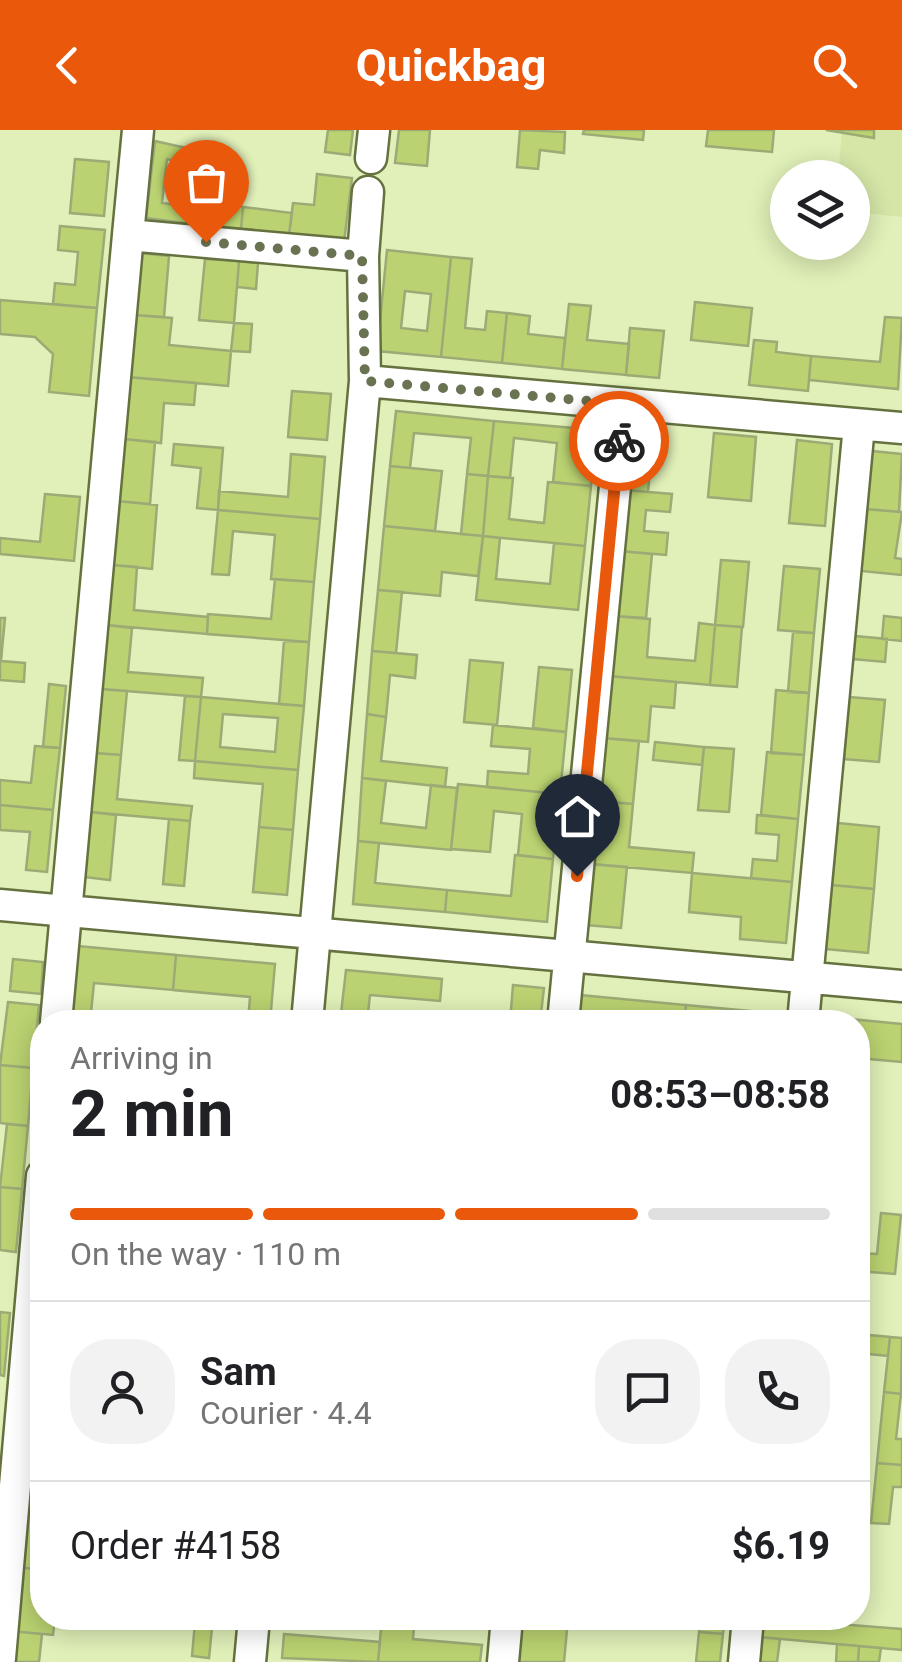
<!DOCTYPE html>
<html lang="en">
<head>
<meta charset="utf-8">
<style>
  :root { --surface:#fff; --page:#f2f2f2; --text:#202124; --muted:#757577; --line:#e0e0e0; --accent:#ea580c }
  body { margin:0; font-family:Roboto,sans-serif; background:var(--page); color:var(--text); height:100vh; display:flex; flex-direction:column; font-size:38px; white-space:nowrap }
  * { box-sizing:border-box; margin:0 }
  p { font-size:32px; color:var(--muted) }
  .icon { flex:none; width:55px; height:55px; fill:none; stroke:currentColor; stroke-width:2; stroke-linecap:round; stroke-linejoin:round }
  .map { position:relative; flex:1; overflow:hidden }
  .side { position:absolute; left:30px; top:880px; width:840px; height:620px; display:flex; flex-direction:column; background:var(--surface); border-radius:40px; box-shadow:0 5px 25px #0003 }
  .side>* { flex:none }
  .tools { position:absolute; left:770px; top:30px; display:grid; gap:20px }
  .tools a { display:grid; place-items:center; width:100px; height:100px; border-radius:50%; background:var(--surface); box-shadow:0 5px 25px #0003; font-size:50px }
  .pin { position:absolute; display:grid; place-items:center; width:85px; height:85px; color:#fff; margin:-102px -42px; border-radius:50% 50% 50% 0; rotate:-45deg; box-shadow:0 0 10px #0007 }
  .pin .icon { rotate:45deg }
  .courier { position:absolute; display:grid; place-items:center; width:100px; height:100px; margin:-50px; border:8px solid #ea580c; border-radius:50%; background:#fff; color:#222; box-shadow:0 2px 12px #0007 }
  .head em { font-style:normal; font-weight:700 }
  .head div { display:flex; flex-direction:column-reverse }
  .head { display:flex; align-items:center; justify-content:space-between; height:170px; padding:0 40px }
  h1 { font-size:65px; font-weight:700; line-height:75px }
  .bar { display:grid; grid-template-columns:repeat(4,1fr); gap:15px 10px; align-content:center; height:120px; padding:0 40px }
  .bar i { height:12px; border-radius:8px; background:var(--line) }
  .bar .selected { background:var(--accent) }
  .bar p { grid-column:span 4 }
  .line { display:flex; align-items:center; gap:25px; padding:0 40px; border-top:2px solid var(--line) }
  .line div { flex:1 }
  .round { display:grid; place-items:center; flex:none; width:105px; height:105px; border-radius:40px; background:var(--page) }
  header { display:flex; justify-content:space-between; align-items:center; height:130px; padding:0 40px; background:var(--accent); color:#fff; font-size:45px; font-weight:700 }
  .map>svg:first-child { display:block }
</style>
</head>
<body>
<header><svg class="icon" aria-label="back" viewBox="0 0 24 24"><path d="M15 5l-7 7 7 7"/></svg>Quickbag<svg class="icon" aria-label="search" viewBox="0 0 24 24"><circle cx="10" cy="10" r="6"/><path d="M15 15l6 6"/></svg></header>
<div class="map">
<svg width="902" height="1532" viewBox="0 0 902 1532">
  <rect width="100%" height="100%" fill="#e0f0b8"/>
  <path fill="#d5e6a7" d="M842 0H902V87L853 82 852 48H838Z"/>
  <path fill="#bad271" stroke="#9cab76" stroke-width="2.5" fill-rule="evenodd" d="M328 0H353L350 25 325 22Z
    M399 0H430L427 36 395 33Z
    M520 0 565 2 564 23 540 20 538 39 517 37Z
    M584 0H644L643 10 583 4Z
    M708 0H774L772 22 706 16Z
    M826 0H874V8Z
    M155 11 204 22 200 38 167 29 162 73 195 77 193 94 146 88Z
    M75 29 109 32 104 86 70 83Z
    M317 44 352 48 344 112 289 105 293 73 314 75Z
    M196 72 243 77 241 99 193 94Z
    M243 77 292 83 289 105 241 99Z
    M60 96 105 100 97 178 53 174 55 153 75 155 78 122 58 120Z
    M387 120 451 127 441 227 377 221ZM405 161 431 164 427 201 401 198Z
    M139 123 169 126 164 187 134 185Z
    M451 127 472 129 465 198 485 200 487 181 507 183 502 233 441 227Z
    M205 129 239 131 234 193 199 190Z
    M239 131 258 133 256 159 237 157Z
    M0 170 97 178 89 266 49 262 53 224 35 207 0 204Z
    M695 172 752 178 748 216 691 210Z
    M569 174 591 176 587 210 629 214 626 245 562 239Z
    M507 183 530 186 528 204 565 208 562 239 502 233Z
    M134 185 172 188 169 215 231 221 228 256 128 247Z
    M885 187 902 188 898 259 809 250 811 226 880 232Z
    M234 193 252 194 250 222 231 221Z
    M630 198 664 201 659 248 626 245Z
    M754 210 777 212 776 222 811 226 808 261 749 255Z
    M128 247 196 253 194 275 164 273 161 313 123 309Z
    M292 261 331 264 327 310 288 307Z
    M396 281 494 291 488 346 467 344 471 308 414 303 410 338 390 336Z
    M494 291 596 300 591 356 553 352 557 313 514 308 510 348 488 346Z
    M631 296 654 298 648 362 625 360Z
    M714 303 756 307 751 371 708 367Z
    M123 309 155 312 150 374 117 371Z
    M797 310 832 314 825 396 789 393Z
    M174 314 223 318 218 380 197 378 201 338 172 335Z
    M872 321 902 324 899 382 866 379Z
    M291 324 325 327 320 389 218 380 219 361 288 367Z
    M390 336 442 341 435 401 384 396Z
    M467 344 488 346 483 406 461 404Z
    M488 346 513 348 509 389 544 393 548 352 591 356 585 416 483 406Z
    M625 360 672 364 670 382 646 380 644 401 668 403 666 425 620 421Z
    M45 364 80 367 74 431 0 424V408L40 412Z
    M117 371 157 375 152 439 112 435Z
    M866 379 902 382 895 428 902 429V445L861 441Z
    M218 380 320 389 314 452 271 449 275 405 233 401 229 445 212 444Z
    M384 396 483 406 478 446 442 442 440 466 378 460Z
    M483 406 500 408 496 449 550 454 554 413 585 416 578 480 476 470Z
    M620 421 652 424 646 488 614 486Z
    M721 430 749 432 743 497 715 495Z
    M112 435 137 437 134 480 208 487 207 504 106 495Z
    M784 436 820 439 814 503 778 500Z
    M275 449 314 452 309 512 207 504 208 484 271 489Z
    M378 460 402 462 396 523 372 521Z
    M614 486 650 489 647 527 695 531 699 493 715 495 710 555 609 546Z
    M884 486 902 488V511L882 509Z
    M0 488H5L1 531 25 533 24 552 0 550Z
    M106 495 132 498 128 542 203 548 201 567 101 559Z
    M715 495 742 497 737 557 710 555Z
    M793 502 814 503 809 563 788 562Z
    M855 506 887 509 885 532 853 529Z
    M284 511 309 512 304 576 279 574Z
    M372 521 417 525 415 548 390 545 386 587 367 584Z
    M470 530 503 533 497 595 464 592Z
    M539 537 572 540 566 602 533 598Z
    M609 546 676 552 674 578 651 576 648 612 603 608Z
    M49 554 66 556 60 618 43 617Z
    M101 559 127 561 121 625 95 623Z
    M776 560 809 563 804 625 771 623Z
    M185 566 201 567 195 631 179 630Z
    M201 567 304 576 298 640 195 631ZM223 584 278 588 275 622 220 617Z
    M849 567 885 570 879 632 844 629Z
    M367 584 386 587 381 631 447 638 445 657 362 648Z
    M493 595 566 602 560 664 487 657 488 641 528 644 530 619 491 616Z
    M603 608 639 611 633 674 597 671Z
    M655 612 704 617 702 635 653 630Z
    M35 616 60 618 53 680 0 675V650L31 653Z
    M704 617 734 619 729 682 698 680Z
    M767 622 804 625 798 689 761 685Z
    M95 623 121 625 117 669 192 676 190 691 90 682Z
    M195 631 298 640 293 700 259 697 263 654 194 648Z
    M362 648 386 651 381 693 426 698 431 655 457 658 451 720 358 711Z
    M458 654 560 664 553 729 518 725 522 684 494 681 490 722 451 719Z
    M597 671 633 674 629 717 694 723 692 743 591 734Z
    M0 675 53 680 47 742 26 740 30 702 0 700Z
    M90 682 116 685 110 750 84 747Z
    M757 685 798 689 792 752 751 748 753 729 777 731 779 705 756 703Z
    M169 689 190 691 184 756 163 754Z
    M838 693 879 697 874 759 832 755Z
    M259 697 293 700 287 765 253 762Z
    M358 711 379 713 375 753 447 760 445 782 353 774Z
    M515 725 553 729 547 792 445 782 447 760 511 766Z
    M591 734 627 737 621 798 586 795Z
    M692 743 792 752 786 813 740 809 741 787 689 782Z
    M832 755 874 759 868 823 826 819Z
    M77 816 176 825 173 860 94 853 90 892H70Z
    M176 825 275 834 270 892H248L250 867 173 860Z
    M13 829 43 832 41 864 10 861Z
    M346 840 442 849 440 871 370 865 367 892H340Z
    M513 855 544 858 540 892H510Z
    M580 865 686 875 684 892 599 886 598 892H578Z
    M8 872 39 875 33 938 0 935Z
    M686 875 784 884 783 892H684Z
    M820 886 902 894V932L858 928V892H819Z
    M0 935 33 938 28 996 0 993Z
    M7 994 28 996 22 1059 0 1057Z
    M0 1057 22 1059 16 1122 0 1120Z
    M881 1083 901 1085 895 1144 858 1141V1123L877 1124Z
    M0 1182 10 1183 4 1246 0 1245Z
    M858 1204 890 1207 888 1226 858 1223Z
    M890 1207 902 1208 901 1264 884 1262Z
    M36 1251 42 1252V1312L30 1310Z
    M884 1262 901 1264 896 1309H902V1335L877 1333Z
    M30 1310 42 1312V1376L24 1374Z
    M877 1333 902 1335V1357H893L889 1394 871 1393Z
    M24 1374 42 1376V1440L18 1437Z
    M18 1437 42 1440 40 1477 42 1488H55L53 1505 11 1501Z
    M147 1488H213L209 1528 192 1526 195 1492Z
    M382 1488H415L413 1509 482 1515 480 1532H378Z
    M519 1488 568 1489 564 1532H515Z
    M700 1488H725L723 1504 699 1502Z
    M761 1488 902 1499V1520L759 1507Z
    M11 1501 42 1504 39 1532H9Z
    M699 1502 723 1504 720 1532H696Z
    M284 1504 380 1512 378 1532 282 1528Z
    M759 1507 780 1509 777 1532H756Z
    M837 1514 859 1516 858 1532H836Z
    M859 1516 881 1518 879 1532H858Z"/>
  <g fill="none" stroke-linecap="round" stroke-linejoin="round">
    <g stroke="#65723f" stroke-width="35">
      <path id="minor" d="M371 28 374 0
        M128 105 138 0
        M363 126 368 62
        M365 251 902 298
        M0 775 902 856
        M56 892 128 105 363 126 365 251 307 892
        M563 892 623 274
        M803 892 859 295
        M0 1528 42 1046
        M250 1532 254 1488
        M503 1532 507 1488
        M744 1532 748 1488"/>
    </g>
    <use href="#minor" stroke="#fff" stroke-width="30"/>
  </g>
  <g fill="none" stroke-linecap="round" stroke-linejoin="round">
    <path stroke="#697351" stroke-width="10" stroke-dasharray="0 18" d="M206 112 362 126 365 251 623 274 619 311"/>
    <path stroke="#ea580c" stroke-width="12" d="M577 746 619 311"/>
  </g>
</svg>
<div class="tools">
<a><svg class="icon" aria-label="layers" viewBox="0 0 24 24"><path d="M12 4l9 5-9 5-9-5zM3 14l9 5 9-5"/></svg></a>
</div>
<div class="pin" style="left:206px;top:112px;background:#ea580c"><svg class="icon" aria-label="bag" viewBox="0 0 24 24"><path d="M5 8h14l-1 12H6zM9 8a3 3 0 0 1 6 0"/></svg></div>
<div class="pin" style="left:577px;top:746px;background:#1f2937"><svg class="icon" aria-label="home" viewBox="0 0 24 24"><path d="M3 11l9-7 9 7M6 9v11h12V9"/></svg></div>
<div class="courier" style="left:619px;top:311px"><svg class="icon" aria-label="bike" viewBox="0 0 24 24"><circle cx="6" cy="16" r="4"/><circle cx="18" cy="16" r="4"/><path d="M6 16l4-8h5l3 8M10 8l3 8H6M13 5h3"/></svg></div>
<section class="side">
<div class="head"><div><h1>2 min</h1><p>Arriving in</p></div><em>08:53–08:58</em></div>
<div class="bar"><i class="selected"></i><i class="selected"></i><i class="selected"></i><i></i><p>On the way · 110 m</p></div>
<div class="line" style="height:180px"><a class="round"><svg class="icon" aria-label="person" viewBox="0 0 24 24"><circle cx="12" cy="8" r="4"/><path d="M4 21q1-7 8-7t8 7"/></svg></a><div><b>Sam</b><p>Courier · 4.4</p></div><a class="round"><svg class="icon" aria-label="chat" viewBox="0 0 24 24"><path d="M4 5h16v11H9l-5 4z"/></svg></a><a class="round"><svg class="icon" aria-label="phone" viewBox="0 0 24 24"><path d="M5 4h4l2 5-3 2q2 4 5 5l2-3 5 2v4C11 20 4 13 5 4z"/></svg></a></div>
<div class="line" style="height:130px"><div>Order #4158</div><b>$6.19</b></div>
</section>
</div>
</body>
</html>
